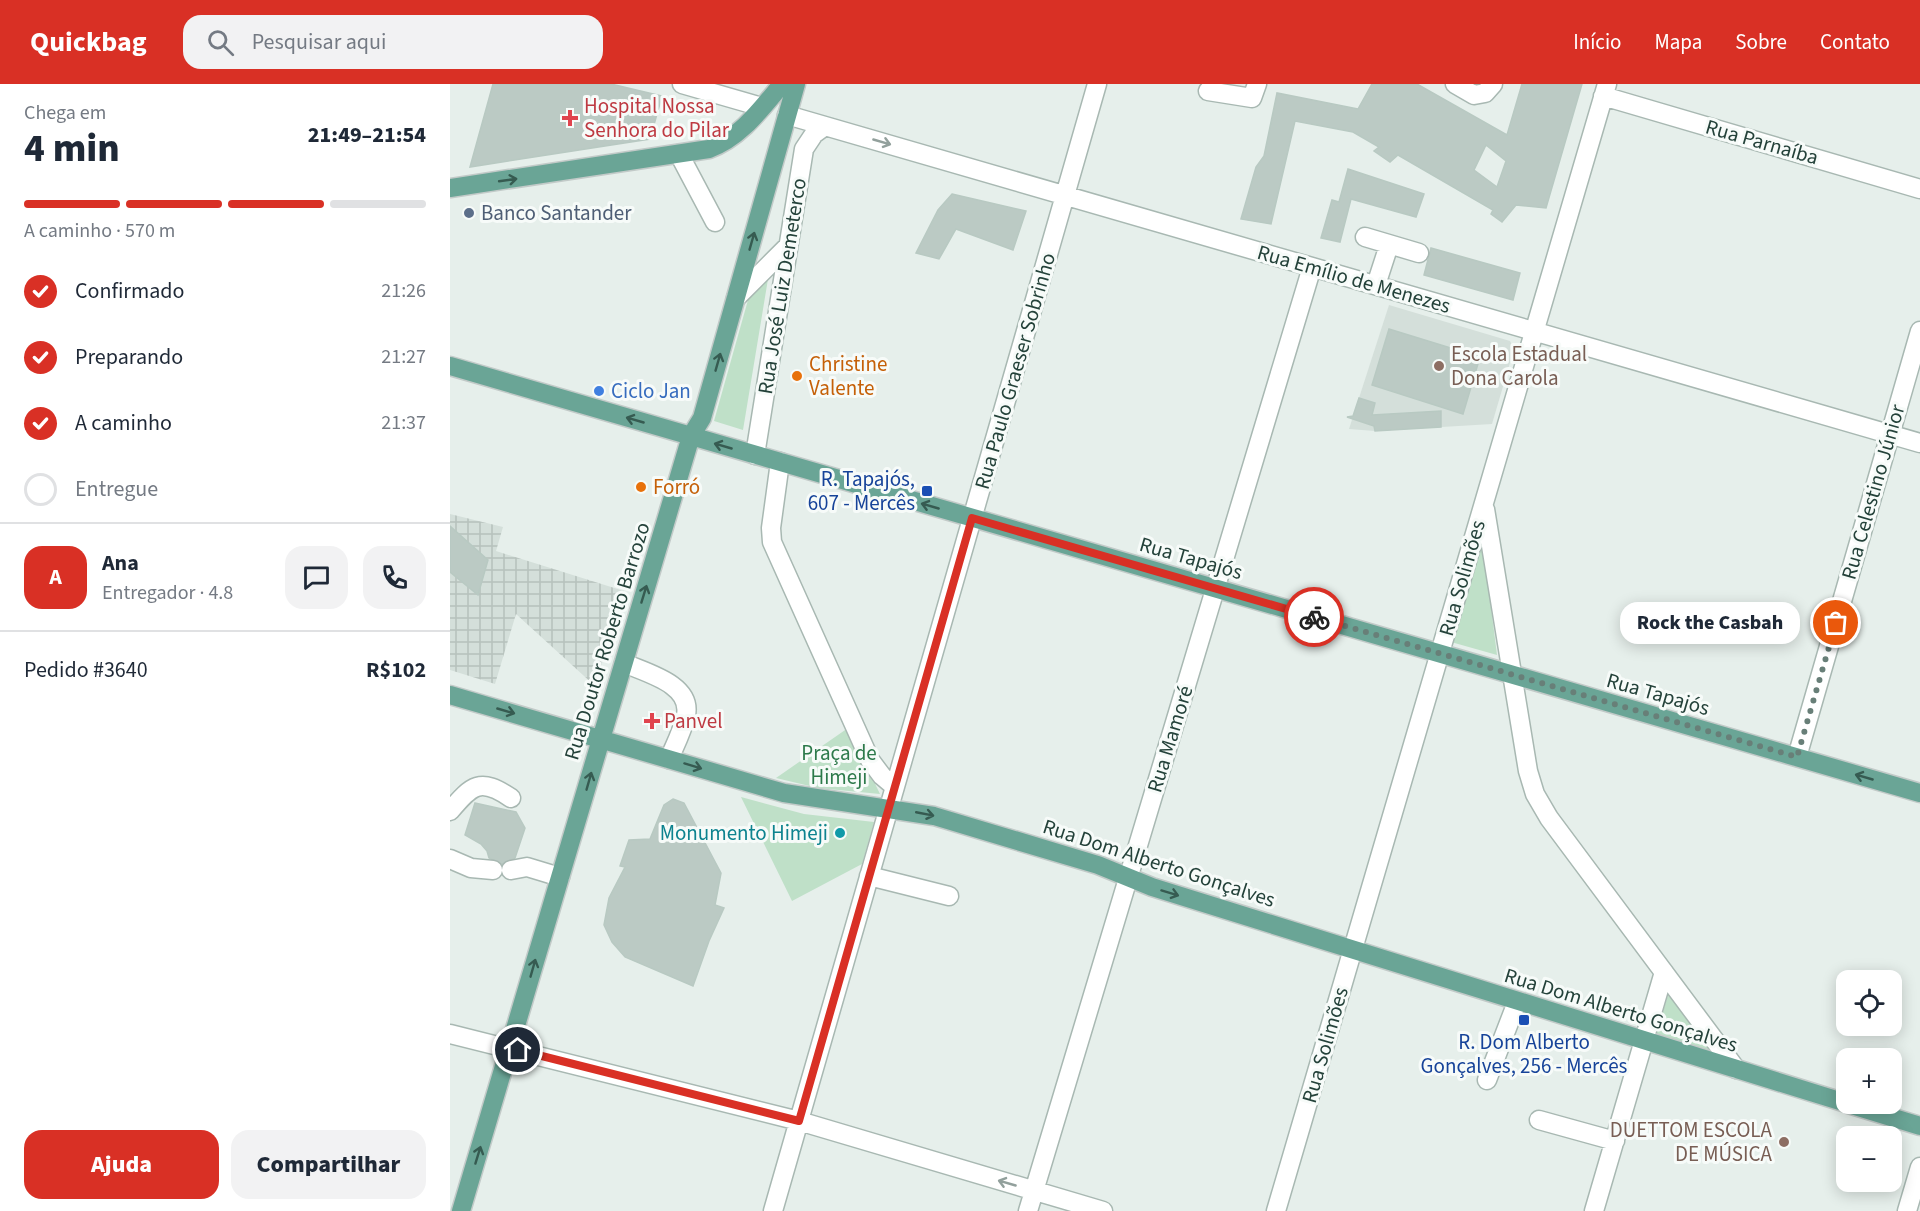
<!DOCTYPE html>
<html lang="pt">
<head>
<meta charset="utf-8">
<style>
  :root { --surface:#fff; --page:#f2f2f3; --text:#1f2937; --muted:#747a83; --line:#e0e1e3; --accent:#d93025 }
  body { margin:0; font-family:"Source Sans 3",sans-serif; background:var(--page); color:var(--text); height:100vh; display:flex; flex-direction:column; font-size:22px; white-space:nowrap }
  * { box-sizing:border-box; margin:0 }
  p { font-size:20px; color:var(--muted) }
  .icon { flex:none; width:33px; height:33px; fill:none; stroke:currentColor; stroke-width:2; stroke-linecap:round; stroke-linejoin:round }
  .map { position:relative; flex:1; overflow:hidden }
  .side { display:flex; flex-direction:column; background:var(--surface); width:450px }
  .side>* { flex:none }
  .fabs { position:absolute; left:1386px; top:886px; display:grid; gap:12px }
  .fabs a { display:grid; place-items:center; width:66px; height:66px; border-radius:12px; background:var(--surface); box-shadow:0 3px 15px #0003; font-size:30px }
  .pin { position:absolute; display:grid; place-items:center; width:51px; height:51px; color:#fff; margin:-26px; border:3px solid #fff; border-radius:50%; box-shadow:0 2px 6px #0007 }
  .courier { position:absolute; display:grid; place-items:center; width:60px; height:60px; margin:-30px; border:4px solid #d93025; border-radius:50%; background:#fff; color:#222; box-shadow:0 2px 8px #0007 }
  .bubble { position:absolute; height:42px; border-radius:18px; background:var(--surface); box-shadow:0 3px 15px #0003; font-size:20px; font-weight:800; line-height:42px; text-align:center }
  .summary em { font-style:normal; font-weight:800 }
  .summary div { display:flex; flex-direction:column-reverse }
  .summary { display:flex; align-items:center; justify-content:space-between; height:102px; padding:0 24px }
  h1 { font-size:39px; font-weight:800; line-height:45px }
  .bar { display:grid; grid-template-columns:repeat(4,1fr); gap:9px 6px; align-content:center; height:72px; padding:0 24px }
  .bar i { height:8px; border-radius:4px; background:var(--line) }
  .bar .current { background:var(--accent) }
  .bar p { grid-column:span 4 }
  .line { display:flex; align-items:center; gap:15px; padding:0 24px; border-top:2px solid var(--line) }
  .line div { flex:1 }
  .round { display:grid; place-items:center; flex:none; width:63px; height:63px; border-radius:18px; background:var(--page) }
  ol { padding:0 24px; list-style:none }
  li { display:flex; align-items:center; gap:18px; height:66px }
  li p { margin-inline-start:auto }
  li .icon { padding:6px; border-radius:50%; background:var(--accent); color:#fff; stroke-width:4 }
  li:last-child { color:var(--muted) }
  li i { width:33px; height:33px; border:3px solid var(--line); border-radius:50% }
  .cta { display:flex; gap:12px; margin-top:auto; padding:12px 24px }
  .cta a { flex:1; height:69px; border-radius:18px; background:var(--accent); color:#fff; font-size:24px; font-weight:800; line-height:69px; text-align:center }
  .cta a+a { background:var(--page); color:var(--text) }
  header { display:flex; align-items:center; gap:36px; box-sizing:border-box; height:84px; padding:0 30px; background:var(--accent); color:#fff }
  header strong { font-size:28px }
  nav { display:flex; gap:33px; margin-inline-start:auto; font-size:21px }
  .search { width:420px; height:54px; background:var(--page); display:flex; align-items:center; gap:15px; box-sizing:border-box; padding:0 21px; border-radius:18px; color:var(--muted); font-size:22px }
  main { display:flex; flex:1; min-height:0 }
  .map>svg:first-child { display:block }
</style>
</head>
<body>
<header>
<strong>Quickbag</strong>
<div class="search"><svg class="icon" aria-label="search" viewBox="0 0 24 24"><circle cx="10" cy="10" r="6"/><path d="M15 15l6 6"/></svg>Pesquisar aqui</div>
<nav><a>Início</a><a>Mapa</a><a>Sobre</a><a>Contato</a></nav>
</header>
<main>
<section class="side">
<div class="summary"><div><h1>4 min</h1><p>Chega em</p></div><em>21:49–21:54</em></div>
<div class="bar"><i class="current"></i><i class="current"></i><i class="current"></i><i></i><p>A caminho · 570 m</p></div>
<ol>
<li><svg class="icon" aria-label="check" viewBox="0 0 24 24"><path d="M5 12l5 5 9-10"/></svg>Confirmado<p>21:26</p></li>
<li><svg class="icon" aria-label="check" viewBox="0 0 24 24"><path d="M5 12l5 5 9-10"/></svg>Preparando<p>21:27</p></li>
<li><svg class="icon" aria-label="check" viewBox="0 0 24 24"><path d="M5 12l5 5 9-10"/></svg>A caminho<p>21:37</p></li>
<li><i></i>Entregue</li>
</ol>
<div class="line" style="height:108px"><b class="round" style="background:var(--accent);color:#fff">A</b><div><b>Ana</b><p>Entregador · 4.8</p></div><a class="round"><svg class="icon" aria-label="chat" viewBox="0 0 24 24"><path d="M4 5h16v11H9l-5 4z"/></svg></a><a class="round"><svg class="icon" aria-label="phone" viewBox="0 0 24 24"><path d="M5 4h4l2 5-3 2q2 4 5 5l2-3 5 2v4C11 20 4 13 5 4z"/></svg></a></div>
<div class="line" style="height:78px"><div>Pedido #3640</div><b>R$102</b></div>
<div class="cta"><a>Ajuda</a><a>Compartilhar</a></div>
</section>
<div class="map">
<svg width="1470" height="1127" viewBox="0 0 1470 1127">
  <defs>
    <pattern id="industrial-grid" width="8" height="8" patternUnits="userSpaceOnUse" patternTransform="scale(1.5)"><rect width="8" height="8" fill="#d4dfda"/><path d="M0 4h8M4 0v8" fill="none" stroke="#b6c1bc"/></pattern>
  </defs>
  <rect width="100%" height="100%" fill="#e6efeb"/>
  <path fill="#d4dfda" d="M939 221 1060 257 1064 265 1042 340 925 347 899 345Z"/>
  <path fill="url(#industrial-grid)" d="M0 430 53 443 46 467 174 507 145 602 66 530 45 600 0 586Z"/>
  <path fill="#bfe0c8" d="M318 195 293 346 264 337 298 216Z
    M1032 452 1047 571 1001 558Z
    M398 644 430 710 368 704 326 694Z
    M291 713 354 730 424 738 412 780 342 817Z
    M1219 908 1262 967 1206 950Z"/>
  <path fill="#bbcac4" stroke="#b8c9c2" stroke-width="1.5" fill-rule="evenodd" d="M43 0H161L212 12 200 55 20 83Z
    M922 0H967L1057 51 1072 0H1132L1096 124 1066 121 1052 138 1041 130 1043 126 948 71 940 78 924 67 929 63 903 48 845 37 821 140 791 135 806 83 814 72 827 9 908 25ZM1036 61 1056 77 1047 103 1024 86Z
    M898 85 974 110 966 133 901 115 890 158 871 154 882 116 889 118Z
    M502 110 576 127 563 166 506 145 489 175 466 169 488 126Z
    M981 164 1070 189 1063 216 974 191Z
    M939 245 1030 273 1013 330 922 301Z
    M909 314 925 319 922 331 991 327V343L925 347 924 342 897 333 903 332Z
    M0 442 38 476 28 511 0 488Z
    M223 715 234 719 271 789 265 821 274 824 259 857 243 902 175 873 162 858 154 841 159 814 175 783 170 782 179 756 200 755 214 721Z
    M25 719 66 728 75 744 65 774 52 780 39 774 37 767 31 760 15 751Z"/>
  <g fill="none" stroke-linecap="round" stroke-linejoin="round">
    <g stroke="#a8b8b2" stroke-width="21">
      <path id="minor" d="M232 0 312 23
        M1005 0 1024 11 1035 9 1043 0
        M758 7 802 14 807 0
        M1153 12 1470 105
        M337 31 1470 359
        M229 70 265 138
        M915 153 969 169
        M926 201 939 161
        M286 214 338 162
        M305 371 354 65 364 50 375 42
        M330 378 321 444 322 458 420 676 432 692 445 703
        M1035 425 1078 687 1085 710 1099 734 1286 985
        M174 579C196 589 242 600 236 631 233 646 225 661 219 675
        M1347 673 1470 247
        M0 727C22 701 30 693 61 714
        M0 775 21 784 43 786
        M61 786 77 783 110 793
        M419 792 499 812
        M0 950 349 1037 653 1127
        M1037 996 1067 918
        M1089 1036 1165 1057
        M323 1127 647 0
        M578 1127 862 183
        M826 1127 1157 0
        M1144 1127 1214 888
        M1457 1127 1470 1083"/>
    </g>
    <g stroke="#c2cac8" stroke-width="21">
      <path id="major" d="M0 104 259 65C290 54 311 25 332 0
        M0 282 1470 709
        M0 611 334 709 484 732 648 781 702 803 1396 1019
        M1398 1020 1470 1042
        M11 1127 241 352 252 334 346 0"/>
    </g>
    <use href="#minor" stroke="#fff" stroke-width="18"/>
    <use href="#major" stroke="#6aa596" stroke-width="18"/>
  </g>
  <defs><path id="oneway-shaft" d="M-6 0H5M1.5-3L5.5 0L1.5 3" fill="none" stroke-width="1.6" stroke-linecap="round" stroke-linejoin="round" transform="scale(1.5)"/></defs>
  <g stroke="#92a09c">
    <use href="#oneway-shaft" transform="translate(432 58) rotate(16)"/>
    <use href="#oneway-shaft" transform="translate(557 1099) rotate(-164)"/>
  </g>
  <g stroke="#365b51">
    <use href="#oneway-shaft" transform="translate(58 96) rotate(-8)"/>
    <use href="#oneway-shaft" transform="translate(302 157) rotate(-74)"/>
    <use href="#oneway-shaft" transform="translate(268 278) rotate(-74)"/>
    <use href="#oneway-shaft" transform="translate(185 336) rotate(-164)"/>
    <use href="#oneway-shaft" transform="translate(273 362) rotate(-164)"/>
    <use href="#oneway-shaft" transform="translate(480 422) rotate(-164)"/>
    <use href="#oneway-shaft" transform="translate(194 510) rotate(-73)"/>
    <use href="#oneway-shaft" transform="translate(56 627) rotate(16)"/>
    <use href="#oneway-shaft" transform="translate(243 682) rotate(17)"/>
    <use href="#oneway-shaft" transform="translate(1414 693) rotate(-164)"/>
    <use href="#oneway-shaft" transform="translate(139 697) rotate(-74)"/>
    <use href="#oneway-shaft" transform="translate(475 730) rotate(11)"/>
    <use href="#oneway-shaft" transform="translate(720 809) rotate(17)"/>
    <use href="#oneway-shaft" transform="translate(83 884) rotate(-74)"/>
    <use href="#oneway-shaft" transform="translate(28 1071) rotate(-73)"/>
  </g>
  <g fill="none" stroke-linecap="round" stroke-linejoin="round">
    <path stroke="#687f78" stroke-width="6" stroke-dasharray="0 10.8" d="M864 533 1347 673 1386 539"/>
    <path stroke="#d93025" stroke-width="8" d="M68 966 349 1037 522 434 864 533"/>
  </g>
  <g fill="#e0444e" stroke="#f7fbf9" stroke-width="2">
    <path d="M117 25h6v6h6v6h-6v6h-6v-6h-6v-6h6z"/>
    <path d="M199 628h6v6h6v6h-6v6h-6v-6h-6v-6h6z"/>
  </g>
  <circle fill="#5c6f8a" stroke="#f7fbf9" stroke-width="2" cx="19" cy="129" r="6"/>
  <g fill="#8d6e63" stroke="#f7fbf9" stroke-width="2">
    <circle cx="989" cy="282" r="6"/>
    <circle cx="1334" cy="1058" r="6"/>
  </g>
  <g fill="#e8710a" stroke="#f7fbf9" stroke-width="2">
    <circle cx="347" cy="292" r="6"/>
    <circle cx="191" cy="403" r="6"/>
  </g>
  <circle fill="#3f7fe0" stroke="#f7fbf9" stroke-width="2" cx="149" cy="307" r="6"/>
  <g fill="#1a4fb4" stroke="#f7fbf9" stroke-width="2">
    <rect x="471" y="401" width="12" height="12" rx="3"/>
    <rect x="1068" y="930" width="12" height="12" rx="3"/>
  </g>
  <circle fill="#0f9aa8" stroke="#f7fbf9" stroke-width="2" cx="390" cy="749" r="6"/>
  <g text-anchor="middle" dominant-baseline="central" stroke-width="6" stroke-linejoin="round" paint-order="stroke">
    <g font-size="21" fill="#be3a42" stroke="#f7fbf9" text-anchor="start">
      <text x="134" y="22">Hospital Nossa<tspan x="134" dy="24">Senhora do Pilar</tspan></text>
      <text x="214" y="637">Panvel</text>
    </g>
    <g font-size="21" fill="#24423a" stroke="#f7fbf9">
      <text transform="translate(1312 58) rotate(16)">Rua Parnaíba</text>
      <text transform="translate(904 195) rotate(16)">Rua Emílio de Menezes</text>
      <text transform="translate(332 202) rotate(-81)">Rua José Luiz Demeterco</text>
      <text transform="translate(565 287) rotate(-74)">Rua Paulo Graeser Sobrinho</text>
      <text transform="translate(1423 408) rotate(-74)">Rua Celestino Júnior</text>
      <text transform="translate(741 474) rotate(16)">Rua Tapajós</text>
      <text transform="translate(1012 494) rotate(-74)">Rua Solimões</text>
      <text transform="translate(157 557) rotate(-73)">Rua Doutor Roberto Barrozo</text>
      <text transform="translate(1208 610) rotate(16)">Rua Tapajós</text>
      <text transform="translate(720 655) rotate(-73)">Rua Mamoré</text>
      <text transform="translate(709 779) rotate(18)">Rua Dom Alberto Gonçalves</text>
      <text transform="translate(1171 926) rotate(17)">Rua Dom Alberto Gonçalves</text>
      <text transform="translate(875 961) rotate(-74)">Rua Solimões</text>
    </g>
    <g font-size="21" fill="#4e5e75" stroke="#f7fbf9" text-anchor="start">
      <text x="31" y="129">Banco Santander</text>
    </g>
    <g font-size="21" fill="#785e54" stroke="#f7fbf9" text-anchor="start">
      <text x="1001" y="270">Escola Estadual<tspan x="1001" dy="24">Dona Carola</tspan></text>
      <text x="1322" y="1046" text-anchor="end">DUETTOM ESCOLA<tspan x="1322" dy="24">DE MÚSICA</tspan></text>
    </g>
    <g font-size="21" fill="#c56008" stroke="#f7fbf9" text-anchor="start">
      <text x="359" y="280">Christine<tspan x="359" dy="24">Valente</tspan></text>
      <text x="203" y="403">Forró</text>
    </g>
    <g font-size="21" fill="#366cbe" stroke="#f7fbf9" text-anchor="start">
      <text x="161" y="307">Ciclo Jan</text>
    </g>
    <g font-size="21" fill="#164399" stroke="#f7fbf9" text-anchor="end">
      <text x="465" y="395">R. Tapajós,<tspan x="465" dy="24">607 - Mercês</tspan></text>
      <text x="1074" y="958" text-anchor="middle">R. Dom Alberto<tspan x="1074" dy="24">Gonçalves, 256 - Mercês</tspan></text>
    </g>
    <g font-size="21" fill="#2d7a4b" stroke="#f7fbf9">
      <text x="389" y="669">Praça de<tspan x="389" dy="24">Himeji</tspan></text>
    </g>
    <g font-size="21" fill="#0d838f" stroke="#f7fbf9" text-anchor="end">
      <text x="378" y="749">Monumento Himeji</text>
    </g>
  </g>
</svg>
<div class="fabs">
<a><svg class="icon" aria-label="locate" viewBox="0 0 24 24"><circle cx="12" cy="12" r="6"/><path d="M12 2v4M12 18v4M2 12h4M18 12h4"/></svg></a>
<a>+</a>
<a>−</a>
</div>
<div class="pin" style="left:1386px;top:539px;background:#ea580c"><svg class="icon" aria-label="bag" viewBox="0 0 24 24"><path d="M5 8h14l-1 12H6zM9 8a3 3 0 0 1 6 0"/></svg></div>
<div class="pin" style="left:68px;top:966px;background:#1f2937"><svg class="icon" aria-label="home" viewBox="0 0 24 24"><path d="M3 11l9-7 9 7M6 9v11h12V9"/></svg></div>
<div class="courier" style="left:864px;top:533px"><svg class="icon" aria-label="bike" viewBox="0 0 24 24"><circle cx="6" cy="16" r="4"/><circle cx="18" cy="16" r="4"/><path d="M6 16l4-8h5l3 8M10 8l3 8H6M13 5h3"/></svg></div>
<div class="bubble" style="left:1170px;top:518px;width:180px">Rock the Casbah</div>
</div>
</main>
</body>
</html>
